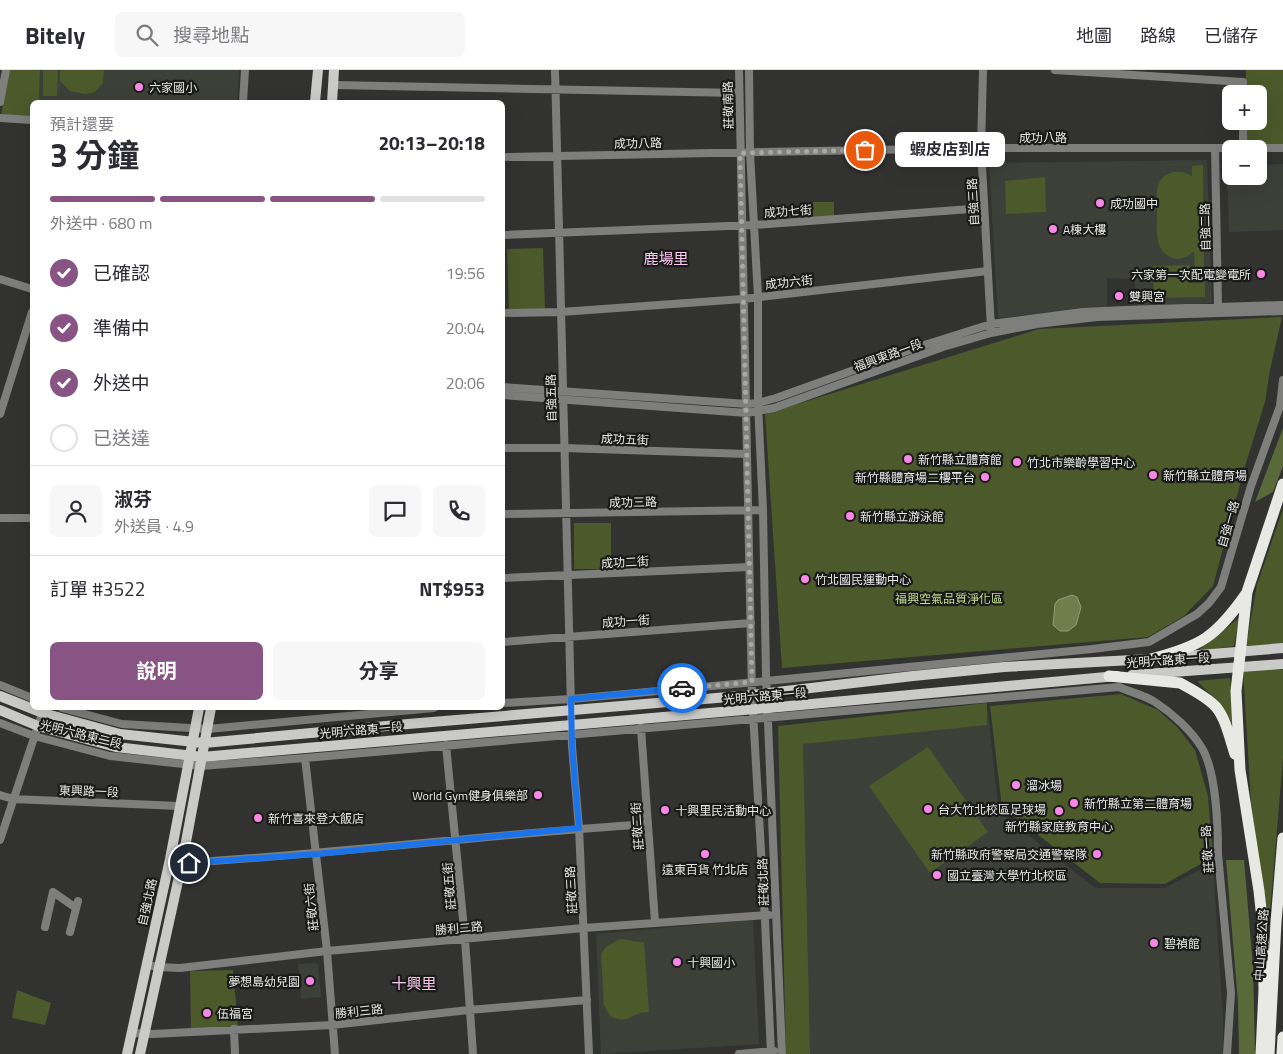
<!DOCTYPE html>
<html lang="zh-TW">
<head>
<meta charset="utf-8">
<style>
  :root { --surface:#fff; --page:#f7f7f7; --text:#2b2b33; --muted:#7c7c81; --line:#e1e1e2; --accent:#885484 }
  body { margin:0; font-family:"Titillium Web","Noto Sans TC",sans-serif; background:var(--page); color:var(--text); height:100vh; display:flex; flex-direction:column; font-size:19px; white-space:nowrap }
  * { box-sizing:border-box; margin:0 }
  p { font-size:16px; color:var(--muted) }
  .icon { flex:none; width:28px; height:28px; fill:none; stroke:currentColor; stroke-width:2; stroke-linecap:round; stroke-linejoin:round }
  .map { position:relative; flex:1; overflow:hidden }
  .panel { position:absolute; left:30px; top:30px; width:475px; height:610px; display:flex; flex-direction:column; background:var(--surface); border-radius:8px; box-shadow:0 5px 20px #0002 }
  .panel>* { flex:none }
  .fabs { position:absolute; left:1222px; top:15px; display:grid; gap:10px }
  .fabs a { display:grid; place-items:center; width:45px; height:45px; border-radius:8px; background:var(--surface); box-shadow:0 5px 20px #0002; font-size:25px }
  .pin { position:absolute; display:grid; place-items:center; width:42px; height:42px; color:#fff; margin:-21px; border:2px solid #fff; border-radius:50%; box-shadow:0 1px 5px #0007 }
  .courier { position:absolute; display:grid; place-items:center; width:50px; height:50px; margin:-25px; border:4px solid #1a73e8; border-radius:50%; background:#fff; color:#222; box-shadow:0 1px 6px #0007 }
  .bubble { position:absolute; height:35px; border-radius:8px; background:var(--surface); box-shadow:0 5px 20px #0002; font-size:16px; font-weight:700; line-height:35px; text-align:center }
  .summary em { font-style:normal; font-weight:700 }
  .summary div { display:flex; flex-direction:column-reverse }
  .summary { display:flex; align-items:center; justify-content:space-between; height:85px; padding:0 20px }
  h1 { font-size:32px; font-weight:700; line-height:38px }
  .bar { display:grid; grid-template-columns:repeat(4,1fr); gap:8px 5px; align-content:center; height:60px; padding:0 20px }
  .bar i { height:6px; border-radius:4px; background:var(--line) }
  .bar .active { background:var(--accent) }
  .bar p { grid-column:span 4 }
  .line { display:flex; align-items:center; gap:12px; padding:0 20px; border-top:1px solid var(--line) }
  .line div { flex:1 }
  .round { display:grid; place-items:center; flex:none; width:52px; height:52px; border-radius:8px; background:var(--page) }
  ol { padding:0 20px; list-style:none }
  li { display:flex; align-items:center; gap:15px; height:55px }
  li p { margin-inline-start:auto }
  li .icon { padding:5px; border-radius:50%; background:var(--accent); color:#fff; stroke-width:4 }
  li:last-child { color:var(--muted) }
  li i { width:28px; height:28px; border:2px solid var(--line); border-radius:50% }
  .cta { display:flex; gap:10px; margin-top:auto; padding:10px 20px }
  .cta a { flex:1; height:58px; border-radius:8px; background:var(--accent); color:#fff; font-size:20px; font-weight:700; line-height:58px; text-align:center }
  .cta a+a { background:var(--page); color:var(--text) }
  header { display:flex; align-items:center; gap:30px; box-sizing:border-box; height:70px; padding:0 25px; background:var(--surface); border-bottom:1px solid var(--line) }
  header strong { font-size:24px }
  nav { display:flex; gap:28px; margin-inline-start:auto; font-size:18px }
  .search { width:350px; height:45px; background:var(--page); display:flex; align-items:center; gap:12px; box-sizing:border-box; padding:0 18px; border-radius:8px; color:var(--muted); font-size:19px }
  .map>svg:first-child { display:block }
</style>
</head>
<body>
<header>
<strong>Bitely</strong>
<div class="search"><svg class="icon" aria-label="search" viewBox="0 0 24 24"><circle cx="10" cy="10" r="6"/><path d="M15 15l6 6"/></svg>搜尋地點</div>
<nav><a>地圖</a><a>路線</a><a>已儲存</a></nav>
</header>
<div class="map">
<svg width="1283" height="984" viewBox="0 0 1283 984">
  <rect width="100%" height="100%" fill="#323330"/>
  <path fill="#3d4038" d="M40 0H239L237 32H39Z
    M1207 90 1212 233 1138 236 1134 209 1107 208V238L998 248 989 93Z
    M1283 94V160L1229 162 1227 96H1231V106H1259V95Z
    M988 641 998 738 1006 747 1095 818H1165L1213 793 1223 950V984H800L791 663Z
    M753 850 759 974 601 984 596 864Z
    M318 893 321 927 301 929 298 894Z"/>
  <path fill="#4b592b" d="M9 0H40L39 32H32V48L1 45Z
    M43 0H58L57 26H43Z
    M60 0H104L103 13 95 22 86 24 70 21 60 11Z
    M1246 0H1283V78H1243L1244 51H1259V24H1245Z
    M1203 95 1204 210H1195L1194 181C1188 186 1182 191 1173 188 1154 182 1157 161 1157 145 1157 137 1156 129 1157 121 1159 102 1177 97 1192 106V96Z
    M1045 107 1046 142 1006 144 1005 111Z
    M813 132H834V148L813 149Z
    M543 178 545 239 509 240 507 179Z
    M1190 195V213L1205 212V227L1154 228 1153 196Z
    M1282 247 1270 300 1265 332 1245 396 1213 516 1184 546 1148 567 782 598 765 344 1039 259Z
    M1283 439V574L1246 576 1257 515Z
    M574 453H611V499H574Z
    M1239 548 1234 576 1196 582Z
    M1243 600H1283V688L1268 866 1251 733Z
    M1230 608 1234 657 1213 627 1197 611Z
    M1121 624 1158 640 1178 658 1195 680 1208 726 1213 787 1165 814 1100 813 1002 737 990 636Z
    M987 633V655L803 674 810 984H786L778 656Z
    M928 677 988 762 930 803 869 716Z
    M619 869C628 869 635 873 644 872L649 942C631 942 629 956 610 946L604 935 601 884 606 877Z
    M233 900 238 957 191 958 190 901Z
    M17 920 51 933 45 955 12 948Z"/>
  <path fill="#5a6939" d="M1283 358V396L1273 422 1255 432Z
    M1226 790H1244L1253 897 1255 984H1239L1238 932Z"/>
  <path fill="#6f7e4d" stroke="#939e7b" d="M1072 525 1077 527 1081 537 1076 555 1068 561H1060L1053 555 1055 534 1058 530Z"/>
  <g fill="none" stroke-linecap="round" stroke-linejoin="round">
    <path stroke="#7e7f7d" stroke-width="8" d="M555 0 572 676 579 758 589 984
      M739 0 752 625 765 850 771 984
      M749 0 750 83 758 227V333L763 440 766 605 782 984
      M983 0 981 78 991 258
      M1055 0 1243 12V24
      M333 15 739 23
      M0 32 6 0
      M243 32 245 0
      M0 48 32 50
      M1215 78 1218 237
      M1243 78V51
      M502 87 981 78H1283
      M502 165 754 155 984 138
      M0 209 32 219
      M502 243 561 242 743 229 988 201
      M502 317 747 334 758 333 776 328 918 277 991 254 1083 242 1125 240 1283 235
      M502 325 747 343 774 338 943 277 991 263 1037 254 1097 247 1283 241
      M0 344 32 242
      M502 378H564L747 384
      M502 444 763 440
      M0 448H32
      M502 508 749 497
      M502 572 751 553
      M0 615 32 628
      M502 633 571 629 766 611 1092 579 1149 572 1197 544 1209 533 1221 517 1251 416 1280 336 1283 310
      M62 638 122 654 208 659 434 638
      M0 653 34 666 110 686 201 696 305 688 1119 617C1130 622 1144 625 1155 632 1172 643 1191 660 1202 678 1216 702 1218 756 1218 784L1231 923 1227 984
      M641 658 655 852
      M446 675 465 869 473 984
      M305 688 327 881 335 984
      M0 725 13 729 179 736
      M0 770 44 638
      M182 793C338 784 492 764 648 754
      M45 857 53 822 76 838
      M70 862 78 831
      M146 895 159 897 180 898 327 881 584 858 769 845
      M234 959 235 984
      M132 963 153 964 332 955 469 940 587 930
      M739 984 774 981"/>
    <path stroke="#cacbc8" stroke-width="10" d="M315 32 318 0
      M332 32 334 0
      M1132 605 1283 594
      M0 626 43 643 120 664 204 673 408 654 752 625 913 606 1004 597 1151 589 1283 578
      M0 640 38 656 116 677 202 687 768 638 1117 606
      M127 984 170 789 199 638
      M140 984 182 793 211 638"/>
    <path stroke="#e8e9e5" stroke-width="11" d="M1151 589C1201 576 1216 567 1246 524
      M1109 606 1180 613C1191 619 1207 627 1216 637 1226 649 1230 669 1235 684
      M1261 984 1264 920 1263 858 1259 821 1240 700 1236 621 1247 522 1283 414
      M1269 984 1276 852 1283 768
      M1282 984 1283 967"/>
  </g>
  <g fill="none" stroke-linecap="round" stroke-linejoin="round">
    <path stroke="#a8a9a6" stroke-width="5" stroke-dasharray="0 9" d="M682 618 752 612 740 83 865 80"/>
    <path stroke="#1a73e8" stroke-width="6" d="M189 793 317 784 579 758 572 676 571 629 682 618"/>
  </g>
  <g fill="#f987e8" stroke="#1a1b19" stroke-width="2">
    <circle cx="139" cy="17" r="5"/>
    <circle cx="1100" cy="133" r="5"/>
    <circle cx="1053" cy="159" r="5"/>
    <circle cx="1261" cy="204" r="5"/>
    <circle cx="1119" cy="226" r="5"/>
    <circle cx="908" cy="389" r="5"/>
    <circle cx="1017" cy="392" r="5"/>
    <circle cx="1153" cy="405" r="5"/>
    <circle cx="985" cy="407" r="5"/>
    <circle cx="850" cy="446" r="5"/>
    <circle cx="805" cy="509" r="5"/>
    <circle cx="1016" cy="715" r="5"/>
    <circle cx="538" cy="725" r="5"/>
    <circle cx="1074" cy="733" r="5"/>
    <circle cx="928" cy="739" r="5"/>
    <circle cx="665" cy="740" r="5"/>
    <circle cx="1059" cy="741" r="5"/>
    <circle cx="258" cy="748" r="5"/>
    <circle cx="705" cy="784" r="5"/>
    <circle cx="1097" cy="784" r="5"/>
    <circle cx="937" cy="805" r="5"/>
    <circle cx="1154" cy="873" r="5"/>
    <circle cx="677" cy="892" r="5"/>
    <circle cx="310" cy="911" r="5"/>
    <circle cx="207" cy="943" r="5"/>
  </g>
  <g text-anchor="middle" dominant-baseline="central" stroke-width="4.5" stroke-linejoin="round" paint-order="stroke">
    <g font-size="12" fill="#e7e8e6" stroke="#1a1b19" text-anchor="start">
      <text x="149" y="17">六家國小</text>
      <text x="1110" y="133">成功國中</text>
      <text x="1063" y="159">A棟大樓</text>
      <text x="1251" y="204" text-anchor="end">六家第一次配電變電所</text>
      <text x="1129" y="226">雙興宮</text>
      <text x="918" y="389">新竹縣立體育館</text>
      <text x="1027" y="392">竹北市樂齡學習中心</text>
      <text x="1163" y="405">新竹縣立體育場</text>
      <text x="975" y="407" text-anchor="end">新竹縣體育場二樓平台</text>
      <text x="860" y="446">新竹縣立游泳館</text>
      <text x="815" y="509">竹北國民運動中心</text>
      <text x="1026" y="715">溜冰場</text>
      <text x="528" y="725" text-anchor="end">World Gym健身俱樂部</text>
      <text x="1084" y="733">新竹縣立第二體育場</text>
      <text x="938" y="739">台大竹北校區足球場</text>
      <text x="675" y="740">十興里民活動中心</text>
      <text x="268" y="748">新竹喜來登大飯店</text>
      <text x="1059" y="756" text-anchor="middle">新竹縣家庭教育中心</text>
      <text x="1087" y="784" text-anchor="end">新竹縣政府警察局交通警察隊</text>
      <text x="705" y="799" text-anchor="middle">遠東百貨 竹北店</text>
      <text x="947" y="805">國立臺灣大學竹北校區</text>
      <text x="1164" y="873">碧禎館</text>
      <text x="687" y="892">十興國小</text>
      <text x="300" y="911" text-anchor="end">夢想島幼兒園</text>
      <text x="217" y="943">伍福宮</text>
    </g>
    <g font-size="12" fill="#e7e8e6" stroke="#1a1b19">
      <text transform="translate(728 35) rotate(-91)">莊敬南路</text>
      <text x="1043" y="67">成功八路</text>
      <text transform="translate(638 73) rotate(-1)">成功八路</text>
      <text transform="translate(973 132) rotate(-93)">自強三路</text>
      <text transform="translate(788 141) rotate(-4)">成功七街</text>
      <text transform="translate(1205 157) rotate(-91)">自強二路</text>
      <text transform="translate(789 212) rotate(-6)">成功六街</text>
      <text transform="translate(888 285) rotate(-20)">福興東路一段</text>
      <text transform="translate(551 328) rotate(-91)">自強五路</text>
      <text transform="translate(625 369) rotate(2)">成功五街</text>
      <text transform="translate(633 432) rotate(-1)">成功三路</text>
      <text transform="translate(1228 454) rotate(-74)">自強一路</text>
      <text transform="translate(625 492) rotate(-3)">成功二街</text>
      <text transform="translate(626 551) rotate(-4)">成功一街</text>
      <text transform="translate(1168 590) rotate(-4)">光明六路東一段</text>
      <text transform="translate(765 626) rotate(-5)">光明六路東一段</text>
      <text transform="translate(361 660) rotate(-5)">光明六路東一段</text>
      <text transform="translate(81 664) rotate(14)">光明六路東二段</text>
      <text transform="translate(89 721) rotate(2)">東興路一段</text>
      <text transform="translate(637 756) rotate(-94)">莊敬二街</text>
      <text transform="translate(1207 779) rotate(-94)">莊敬一路</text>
      <text transform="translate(763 812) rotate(-92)">莊敬北路</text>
      <text transform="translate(449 816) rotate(-95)">莊敬五街</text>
      <text transform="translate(571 820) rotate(-93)">莊敬三路</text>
      <text transform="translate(147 832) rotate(-77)">自強北路</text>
      <text transform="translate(311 837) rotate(-96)">莊敬六街</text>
      <text transform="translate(459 858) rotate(-5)">勝利二路</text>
      <text transform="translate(1261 875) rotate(-86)">中山高速公路</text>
      <text transform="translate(359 941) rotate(-6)">勝利三路</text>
    </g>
    <g font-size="12" fill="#c4dc90" stroke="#1a1b19">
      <text x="949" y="528">福興空氣品質淨化區</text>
    </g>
    <g font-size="15" fill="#fbc7f1" stroke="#1a1b19">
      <text x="666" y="188">鹿場里</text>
      <text x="414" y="913">十興里</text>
    </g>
  </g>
</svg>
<div class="fabs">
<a>+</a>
<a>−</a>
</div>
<div class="pin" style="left:865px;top:80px;background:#ea580c"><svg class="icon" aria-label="bag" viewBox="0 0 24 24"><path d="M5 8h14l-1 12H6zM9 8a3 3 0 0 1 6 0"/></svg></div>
<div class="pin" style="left:189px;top:793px;background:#1f2937"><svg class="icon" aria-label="home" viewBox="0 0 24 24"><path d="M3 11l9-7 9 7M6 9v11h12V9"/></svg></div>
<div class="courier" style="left:682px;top:618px"><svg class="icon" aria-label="car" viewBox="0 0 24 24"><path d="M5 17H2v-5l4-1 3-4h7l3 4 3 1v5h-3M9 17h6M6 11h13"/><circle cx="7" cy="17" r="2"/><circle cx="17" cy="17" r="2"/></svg></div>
<div class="bubble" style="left:895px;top:62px;width:110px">蝦皮店到店</div>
<section class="panel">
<div class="summary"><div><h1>3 分鐘</h1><p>預計還要</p></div><em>20:13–20:18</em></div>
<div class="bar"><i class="active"></i><i class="active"></i><i class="active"></i><i></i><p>外送中 · 680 m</p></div>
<ol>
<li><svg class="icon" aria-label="check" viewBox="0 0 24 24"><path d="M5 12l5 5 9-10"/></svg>已確認<p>19:56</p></li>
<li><svg class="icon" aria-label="check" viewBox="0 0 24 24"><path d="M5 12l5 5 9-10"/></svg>準備中<p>20:04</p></li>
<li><svg class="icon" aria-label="check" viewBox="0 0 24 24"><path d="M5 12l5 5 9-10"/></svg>外送中<p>20:06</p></li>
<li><i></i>已送達</li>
</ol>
<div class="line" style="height:90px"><a class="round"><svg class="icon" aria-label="person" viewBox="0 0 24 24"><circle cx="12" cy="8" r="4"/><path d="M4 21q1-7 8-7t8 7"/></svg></a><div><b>淑芬</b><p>外送員 · 4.9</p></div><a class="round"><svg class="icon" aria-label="chat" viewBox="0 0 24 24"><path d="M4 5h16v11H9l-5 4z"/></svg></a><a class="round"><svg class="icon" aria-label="phone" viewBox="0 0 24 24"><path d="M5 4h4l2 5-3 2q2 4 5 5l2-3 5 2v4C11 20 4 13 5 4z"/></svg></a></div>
<div class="line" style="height:65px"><div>訂單 #3522</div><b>NT$953</b></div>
<div class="cta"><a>說明</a><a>分享</a></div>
</section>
</div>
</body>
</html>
